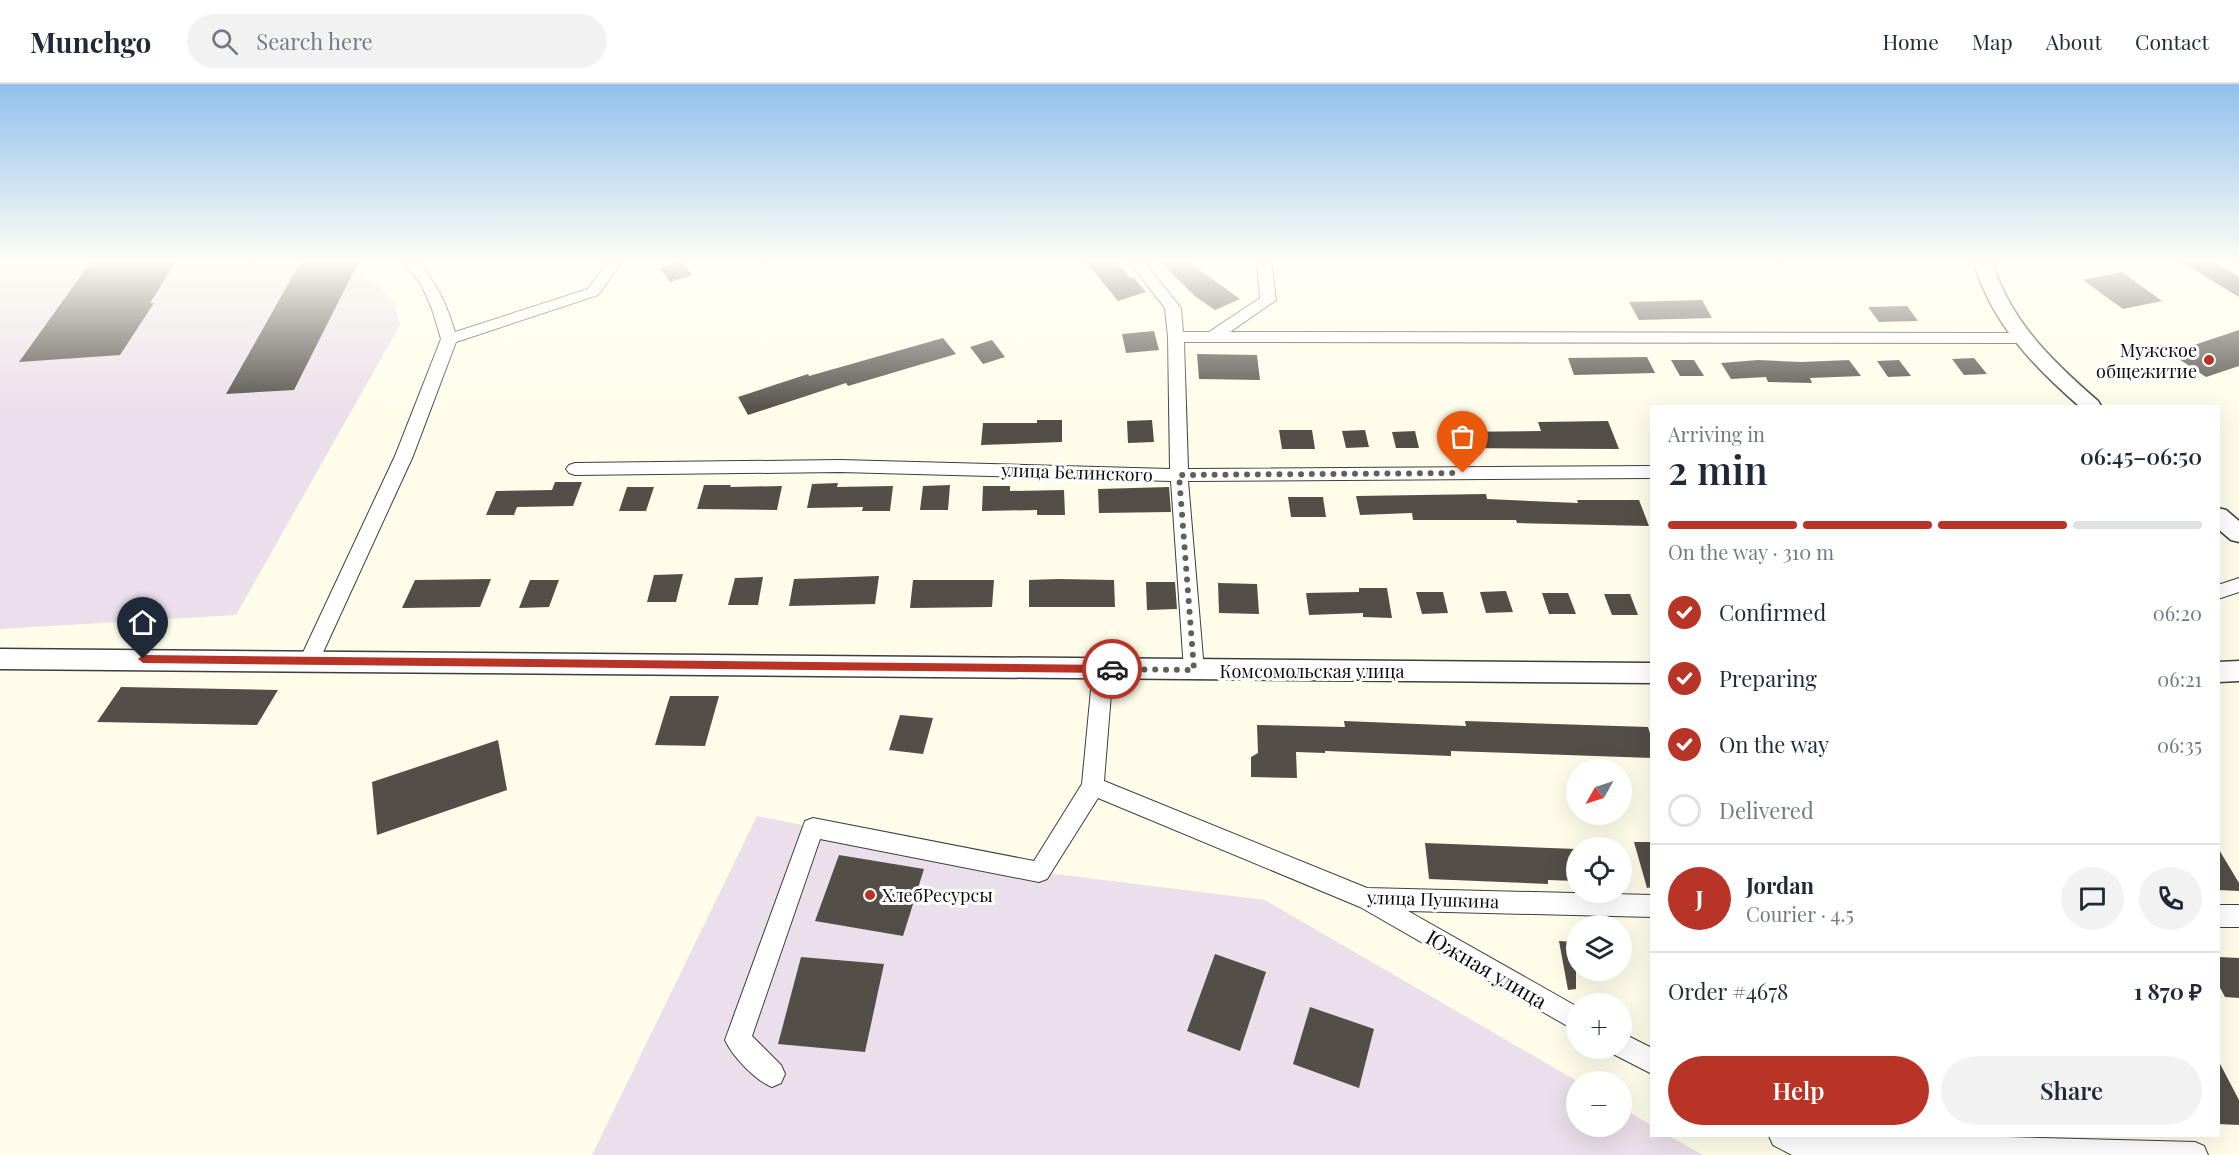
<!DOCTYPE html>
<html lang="en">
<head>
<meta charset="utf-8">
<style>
  :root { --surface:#fff; --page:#f2f2f3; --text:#1f2937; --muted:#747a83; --line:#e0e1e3; --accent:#b73427 }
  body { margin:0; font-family:"Playfair Display",serif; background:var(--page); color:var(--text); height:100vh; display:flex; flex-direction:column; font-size:22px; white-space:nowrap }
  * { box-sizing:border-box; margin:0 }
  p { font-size:20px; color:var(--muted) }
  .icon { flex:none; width:33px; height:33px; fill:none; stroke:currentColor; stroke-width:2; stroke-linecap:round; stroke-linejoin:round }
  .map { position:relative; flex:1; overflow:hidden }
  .panel { position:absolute; left:1650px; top:321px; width:570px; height:732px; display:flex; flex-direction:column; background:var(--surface); border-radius:0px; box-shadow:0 6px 24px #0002 }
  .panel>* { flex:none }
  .needle { width:39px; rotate:231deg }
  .controls { position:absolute; left:1566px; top:675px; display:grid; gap:12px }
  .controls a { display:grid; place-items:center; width:66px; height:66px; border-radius:50%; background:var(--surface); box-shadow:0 6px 24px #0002; font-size:30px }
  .pin { position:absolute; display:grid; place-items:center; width:51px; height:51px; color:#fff; margin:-62px -26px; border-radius:50% 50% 50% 0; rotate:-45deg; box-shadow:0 0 6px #0007 }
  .pin .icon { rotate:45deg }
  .courier { position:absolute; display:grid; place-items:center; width:60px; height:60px; margin:-30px; border:4px solid #b73427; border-radius:50%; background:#fff; color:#222; box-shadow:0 2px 8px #0007 }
  .overview em { font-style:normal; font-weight:600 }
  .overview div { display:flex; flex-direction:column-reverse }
  .overview { display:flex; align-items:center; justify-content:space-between; height:102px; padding:0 18px }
  h1 { font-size:39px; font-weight:600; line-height:45px }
  .bar { display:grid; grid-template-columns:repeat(4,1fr); gap:9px 6px; align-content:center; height:72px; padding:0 18px }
  .bar i { height:8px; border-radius:4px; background:var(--line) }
  .bar .on { background:var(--accent) }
  .bar p { grid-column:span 4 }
  .line { display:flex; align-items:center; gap:15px; padding:0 18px; border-top:2px solid var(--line) }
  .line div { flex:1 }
  .round { display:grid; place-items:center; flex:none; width:63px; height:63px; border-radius:32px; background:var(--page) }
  ol { padding:0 18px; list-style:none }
  li { display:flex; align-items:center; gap:18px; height:66px }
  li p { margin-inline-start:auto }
  li .icon { padding:6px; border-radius:50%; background:var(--accent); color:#fff; stroke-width:4 }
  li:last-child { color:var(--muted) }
  li i { width:33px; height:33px; border:3px solid var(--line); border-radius:50% }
  .action { display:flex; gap:12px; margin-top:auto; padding:12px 18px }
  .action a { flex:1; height:69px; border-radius:36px; background:var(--accent); color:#fff; font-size:24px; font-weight:600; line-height:69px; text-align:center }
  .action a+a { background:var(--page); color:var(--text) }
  header { display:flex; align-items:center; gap:36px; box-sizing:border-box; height:84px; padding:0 30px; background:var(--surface); border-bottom:2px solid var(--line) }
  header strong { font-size:28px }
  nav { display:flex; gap:33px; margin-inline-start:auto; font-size:21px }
  .search { width:420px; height:54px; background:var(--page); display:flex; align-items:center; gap:15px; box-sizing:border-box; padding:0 21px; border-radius:33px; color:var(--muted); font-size:22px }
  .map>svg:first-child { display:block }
</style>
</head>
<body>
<header>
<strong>Munchgo</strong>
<div class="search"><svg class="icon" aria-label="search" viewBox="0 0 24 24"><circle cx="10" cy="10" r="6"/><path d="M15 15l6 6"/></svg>Search here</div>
<nav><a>Home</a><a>Map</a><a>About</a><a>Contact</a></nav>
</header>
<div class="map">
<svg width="2239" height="1071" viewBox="0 0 2239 1071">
  <rect width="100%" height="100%" fill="#fffdea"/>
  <path fill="#eadfea" d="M0 179H342L380 203 394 219 400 241 236 531 0 545Z
    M757 732 1039 788 1265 816 1577 997 1576 1042H1622V1024L1651 1041 1652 1052H1669L1703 1071H592Z"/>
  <path fill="#534e48" d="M90 179H175L150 219H154L120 271 19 278Z
    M300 179H358L294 306 226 310Z
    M676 179H683L692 191 670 198 660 184Z
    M1087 179H1117L1130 194 1133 193 1146 208 1118 217Z
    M1161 179H1190L1240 215 1215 226 1196 213Z
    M2183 179H2215L2239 193V213Z
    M2122 188 2162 217 2123 225 2083 196Z
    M1702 216 1712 234 1639 236 1629 218Z
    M1907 222 1918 237 1879 238 1868 223Z
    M2239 246V282L2206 293 2170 269Z
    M1154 247 1159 266 1126 269 1122 250Z
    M943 254 956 270 848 302 846 299 748 331 738 313 808 290 809 292Z
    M992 256 1005 273 983 280 970 263Z
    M1197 270 1257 271 1260 296 1199 295Z
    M1647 273 1655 289 1574 291 1568 274Z
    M1974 274 1987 290 1964 291 1952 275Z
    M1671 276H1694L1704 292H1680Z
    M1758 276 1801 278 1849 276 1861 292 1810 294 1812 299 1768 298 1766 293 1731 295 1721 279Z
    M1899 276 1911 292 1888 293 1877 277Z
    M1037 336H1062V358L981 361 983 339H1037Z
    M1152 336 1154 358 1128 359 1127 337Z
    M1608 337 1619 365 1453 364 1447 348 1541 347 1538 338Z
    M1279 346H1312L1315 365H1282Z
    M1365 346 1369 363 1346 364 1342 347Z
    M1415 347 1419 364H1396L1392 348Z
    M555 398H582L573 422 517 423 514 431H486L496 407 552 406Z
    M838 399 837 403 893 402 890 427H862L863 423 807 424 812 400Z
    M704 401H731L730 403 782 402 777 426 697 425Z
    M950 401 948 426H920L923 402Z
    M983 402H1010V407L1064 406 1065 431H1037V426L982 427Z
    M627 403H654L646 427H619Z
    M1169 403 1171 428 1099 429 1098 405Z
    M1486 410 1487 415 1578 419 1577 416H1639L1649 442 1517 439 1516 436H1413L1412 429 1360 431 1356 412Z
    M1288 413H1323L1326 433H1291Z
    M683 490 676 518H647L654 491Z
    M879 492 875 520 789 522 794 495Z
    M763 493 758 521H728L735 494Z
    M491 495 480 523 402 524 415 496Z
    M1058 495 1114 496 1115 523H1029V496Z
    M530 496H559L549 523 519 524Z
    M913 496H994L992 523 910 524Z
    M1146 498H1175L1177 525 1147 526Z
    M1218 499 1257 500 1259 530 1219 529Z
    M1359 504H1387L1392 534 1363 533V529L1309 531 1306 509 1359 508Z
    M1506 507 1513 528 1486 529 1480 508Z
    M1416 508H1443L1448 529 1422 530Z
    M1542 509H1568L1576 530H1549Z
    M1604 510H1630L1638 531H1612Z
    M121 603 278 606 257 641 97 638Z
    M670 612H719L705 662 655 661Z
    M900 631 933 634 923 670 889 666Z
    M1344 637 1466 642 1465 637 1648 643 1652 656V674L1451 667V672L1325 667V669L1296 668 1297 694 1251 693V673L1258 669 1257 641 1345 643Z
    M498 656 507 706 377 751 372 698Z
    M1634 758H1652V803L1647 804Z
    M1425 759 1576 765V797L1548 796V800L1429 795Z
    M2218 764 2239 799V807L2218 806Z
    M839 771 924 785 903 852 815 837Z
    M1559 857 1576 858V905L1568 906Z
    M1215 870 1266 888 1240 967 1187 947Z
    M801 873 884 880 865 968 778 960Z
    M2218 873 2239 874V914L2225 913 2218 900Z
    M1310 923 1374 945 1359 1004 1293 980Z
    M2218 976 2239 1016V1041L2218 1040Z"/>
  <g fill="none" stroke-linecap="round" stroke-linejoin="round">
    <g stroke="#3e3e3e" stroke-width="2">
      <path id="minor" d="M404 179H419C437 200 447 221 455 248L588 205 607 179H621L598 211 456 258 413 372 320 575 317 581 310 583 303 581 300 575 395 372 441 255 432 225 421 200Z
        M1130 179H1145L1181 224 1183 248H1209L1260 214 1257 179H1271L1276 216 1230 248 2022 249 2030 254 2022 259 1184 258 1188 385 1652 382V394L1188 397 1204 586 1201 592 1194 594 1187 592 1184 586 1171 397 840 388 575 391 569 389 566 385 569 381 575 379 840 376 1170 385 1168 253 1165 224Z
        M2239 494V508L2218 515V501Z
        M1103 577 1110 579 1113 585 1104 697 1367 804 1652 811V833L1408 827 1576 922V947L1360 823 1098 714 1047 795 1039 798 820 755 752 952 781 981 785 990 781 999 772 1003C755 996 733 973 725 956L805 737 813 734 1034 777 1082 700 1093 585 1096 579Z
        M2218 821H2239V843H2218Z
        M1622 949 1652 964V990L1613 970 1611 964H1622Z
        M1769 1052H1969L2195 1058 2204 1062 2208 1071H1792L1773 1061Z"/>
    </g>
    <g stroke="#3e3e3e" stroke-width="3">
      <path id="tertiary" d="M1974 179H1992C2013 240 2051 276 2098 317L2101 322H2079C2033 282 1992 239 1974 179Z
        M2218 424 2226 426 2239 437V458L2231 456 2218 445Z
        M0 565 1652 579V599L0 585Z
        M2239 577V597L2218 598V578Z"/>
    </g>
    <use href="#minor" fill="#fff" fill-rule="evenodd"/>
    <use href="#tertiary" fill="#fff" fill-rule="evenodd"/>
  </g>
  <linearGradient id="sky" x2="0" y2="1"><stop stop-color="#91c0ed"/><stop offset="0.54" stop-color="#fffef6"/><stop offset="1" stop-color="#fffef6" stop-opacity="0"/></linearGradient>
  <rect width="2239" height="329" fill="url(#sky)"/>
  <path fill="#b73427" d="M143 571 1112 581 1117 585 1112 589 143 579 138 575Z"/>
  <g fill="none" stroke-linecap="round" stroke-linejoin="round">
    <path stroke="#606059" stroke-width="6" stroke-dasharray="0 10.8" d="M1112 585 1194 586 1179 391 1463 389"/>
  </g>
  <g fill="#b73427" stroke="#fff" stroke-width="2">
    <circle cx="2209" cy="276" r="6"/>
    <circle cx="870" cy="811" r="6"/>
  </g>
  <g text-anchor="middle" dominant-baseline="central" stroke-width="6" stroke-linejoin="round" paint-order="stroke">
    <g font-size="18" fill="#0b0b0b" stroke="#fff" text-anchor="end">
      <text x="2197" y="266">Мужское<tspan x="2197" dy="21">общежитие</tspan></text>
      <text x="882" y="811" text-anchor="start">ХлебРесурсы</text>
    </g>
    <g font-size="18" fill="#0b0b0b" stroke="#fff">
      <text transform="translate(1077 388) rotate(2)">улица Белинского</text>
      <text x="1312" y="587">Комсомольская улица</text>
      <text transform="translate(1433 815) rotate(2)">улица Пушкина</text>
    </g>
    <g font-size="21" fill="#0b0b0b" stroke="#fff">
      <text transform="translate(1487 884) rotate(30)">Южная улица</text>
    </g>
  </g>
</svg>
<div class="controls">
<a><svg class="needle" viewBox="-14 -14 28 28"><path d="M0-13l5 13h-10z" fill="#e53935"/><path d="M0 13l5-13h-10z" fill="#747a83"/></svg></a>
<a><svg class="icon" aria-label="locate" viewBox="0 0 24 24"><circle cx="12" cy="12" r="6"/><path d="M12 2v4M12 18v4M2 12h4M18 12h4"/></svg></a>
<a><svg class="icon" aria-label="layers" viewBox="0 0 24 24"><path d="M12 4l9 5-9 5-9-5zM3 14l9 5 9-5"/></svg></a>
<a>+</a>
<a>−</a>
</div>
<div class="pin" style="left:1463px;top:389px;background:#ea580c"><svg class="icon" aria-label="bag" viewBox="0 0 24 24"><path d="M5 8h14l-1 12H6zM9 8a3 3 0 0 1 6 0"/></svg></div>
<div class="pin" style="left:143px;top:575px;background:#1f2937"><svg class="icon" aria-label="home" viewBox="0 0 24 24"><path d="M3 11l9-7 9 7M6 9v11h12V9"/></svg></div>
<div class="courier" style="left:1112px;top:585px"><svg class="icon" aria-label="car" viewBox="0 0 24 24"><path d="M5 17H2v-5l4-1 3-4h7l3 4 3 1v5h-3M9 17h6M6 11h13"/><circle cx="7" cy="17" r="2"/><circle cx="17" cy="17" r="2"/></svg></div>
<section class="panel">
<div class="overview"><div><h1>2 min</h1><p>Arriving in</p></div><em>06:45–06:50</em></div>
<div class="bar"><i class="on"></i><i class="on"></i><i class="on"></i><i></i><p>On the way · 310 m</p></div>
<ol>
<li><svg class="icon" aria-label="check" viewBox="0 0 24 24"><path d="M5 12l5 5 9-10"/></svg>Confirmed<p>06:20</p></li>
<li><svg class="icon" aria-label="check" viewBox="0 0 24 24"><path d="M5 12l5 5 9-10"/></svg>Preparing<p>06:21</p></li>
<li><svg class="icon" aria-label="check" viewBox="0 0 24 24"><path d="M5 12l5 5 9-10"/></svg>On the way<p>06:35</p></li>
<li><i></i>Delivered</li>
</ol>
<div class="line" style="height:108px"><b class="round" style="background:var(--accent);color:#fff">J</b><div><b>Jordan</b><p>Courier · 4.5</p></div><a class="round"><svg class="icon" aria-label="chat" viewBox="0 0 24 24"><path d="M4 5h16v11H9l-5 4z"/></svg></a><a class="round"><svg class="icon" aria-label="phone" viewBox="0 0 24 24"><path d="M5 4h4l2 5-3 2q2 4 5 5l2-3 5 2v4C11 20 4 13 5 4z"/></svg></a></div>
<div class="line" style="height:78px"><div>Order #4678</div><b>1 870 ₽</b></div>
<div class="action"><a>Help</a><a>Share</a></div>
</section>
</div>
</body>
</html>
